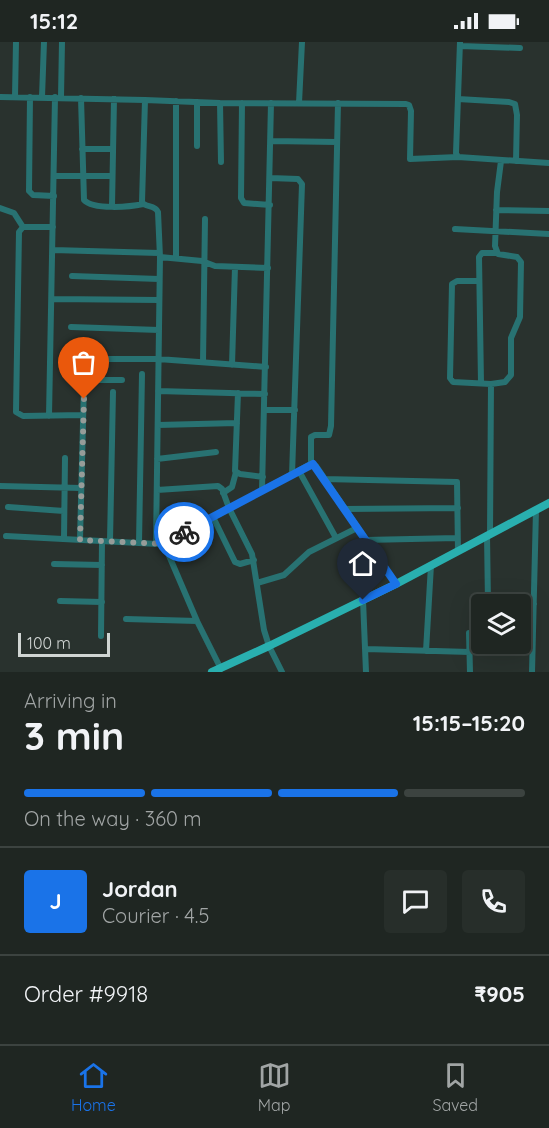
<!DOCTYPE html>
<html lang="en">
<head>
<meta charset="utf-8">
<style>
  :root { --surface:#1f2622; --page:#272e2a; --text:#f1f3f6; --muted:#a1a5a5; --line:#3c4340; --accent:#1a73e8 }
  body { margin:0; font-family:Quicksand,sans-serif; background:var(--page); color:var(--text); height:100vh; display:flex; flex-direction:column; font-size:22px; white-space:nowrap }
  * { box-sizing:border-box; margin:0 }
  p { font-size:20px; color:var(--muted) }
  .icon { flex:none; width:33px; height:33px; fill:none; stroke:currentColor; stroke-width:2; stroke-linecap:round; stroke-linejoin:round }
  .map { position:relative; height:630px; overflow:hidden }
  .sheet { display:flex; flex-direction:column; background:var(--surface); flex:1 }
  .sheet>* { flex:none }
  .buttons { position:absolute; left:471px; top:552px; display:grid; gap:12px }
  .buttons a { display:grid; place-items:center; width:60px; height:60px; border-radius:6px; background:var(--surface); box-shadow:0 6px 24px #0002,0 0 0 2px var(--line); font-size:30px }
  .scale { position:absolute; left:18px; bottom:15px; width:92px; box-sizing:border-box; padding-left:6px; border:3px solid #d0d5d3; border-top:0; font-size:16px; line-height:21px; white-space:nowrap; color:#d0d5d3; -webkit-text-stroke:4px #29322e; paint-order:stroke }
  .pin { position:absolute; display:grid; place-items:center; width:51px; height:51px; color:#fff; margin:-62px -26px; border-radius:50% 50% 50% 0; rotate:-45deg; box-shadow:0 0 6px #0007 }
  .pin .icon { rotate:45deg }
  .courier { position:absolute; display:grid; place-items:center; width:60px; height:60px; margin:-30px; border:4px solid #1a73e8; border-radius:50%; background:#fff; color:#222; box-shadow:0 2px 8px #0007 }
  .overview em { font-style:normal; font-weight:700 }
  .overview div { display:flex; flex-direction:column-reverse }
  .overview { display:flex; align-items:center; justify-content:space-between; height:102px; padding:0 24px }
  h1 { font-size:39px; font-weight:700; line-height:45px }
  .bar { display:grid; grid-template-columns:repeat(4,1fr); gap:9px 6px; align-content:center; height:72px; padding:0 24px }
  .bar i { height:8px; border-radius:4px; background:var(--line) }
  .bar .active { background:var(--accent) }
  .bar p { grid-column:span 4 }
  .line { display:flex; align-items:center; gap:15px; padding:0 24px; border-top:2px solid var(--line) }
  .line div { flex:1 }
  .round { display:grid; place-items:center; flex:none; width:63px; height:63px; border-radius:6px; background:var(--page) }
  .status { display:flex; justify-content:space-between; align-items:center; height:42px; padding:0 30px; background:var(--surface); direction:ltr }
  .status svg { height:16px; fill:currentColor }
  .menu { display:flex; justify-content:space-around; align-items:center; height:84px; border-top:2px solid var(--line); background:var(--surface); font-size:16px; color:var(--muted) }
  .menu a { display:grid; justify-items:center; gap:3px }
  .menu .active { color:var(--accent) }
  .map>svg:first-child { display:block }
</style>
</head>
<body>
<div class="status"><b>15:12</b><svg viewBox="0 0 49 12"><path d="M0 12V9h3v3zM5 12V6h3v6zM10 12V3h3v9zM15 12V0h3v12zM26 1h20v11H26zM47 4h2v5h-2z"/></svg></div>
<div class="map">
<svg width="549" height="630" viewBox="0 0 549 630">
  <rect width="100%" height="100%" fill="#29322e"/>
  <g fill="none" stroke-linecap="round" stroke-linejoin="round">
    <path stroke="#287272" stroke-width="6" d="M460 0 456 111 458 115 549 121
      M460 4 520 6
      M0 55 145 58
      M15 55 16 0
      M30 55 29 149 33 153 54 154
      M42 55 44 0
      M61 55 62 0
      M81 56 84 158C93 168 130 165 143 162
      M458 57 509 60 515 62 517 73 516 119
      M176 59V216
      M220 61 221 120
      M242 61 241 156 244 161 270 163
      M299 61 302 0
      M271 99 337 100
      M197 104V60
      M82 107H112
      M54 134H112
      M270 136 298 137 302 142 292 433
      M112 164 114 57
      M0 166 14 171 23 185
      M496 168 549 169
      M53 185H23L19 190 16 370 23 374 83 373
      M455 187 549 192
      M53 208 159 211
      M160 215 202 219 215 224 268 226
      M72 234 159 237
      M479 239H457L452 242 450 336 453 340 491 342 490 492
      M52 257 159 258
      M71 285 159 288
      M93 317H158L266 325
      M203 320 205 177
      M232 323 235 225
      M481 341 479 215 482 211H497
      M491 342 505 340 511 333V296L520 275 521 220 517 215 498 212 495 204 497 150 501 119
      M158 349 265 352
      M238 351 235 429 240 432 263 435
      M265 368H295
      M49 374 55 55
      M158 383 237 381
      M157 417 216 410
      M311 422V395L315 393H329L331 384 338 61
      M299 429 336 496
      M324 437 457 440 458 509
      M0 444 81 446
      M157 448 218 444 222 447 229 466 252 512 264 588 269 604 282 630
      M262 448 271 61
      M223 451 232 445 236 430
      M8 465 64 469
      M344 467 458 466
      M213 475 235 520 240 522 254 518
      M487 493 488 562
      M6 494 158 502
      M64 497 65 416
      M80 498 84 342 88 338H122
      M365 498 457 496
      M110 499 113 350
      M139 501 142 332
      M156 501 160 215 158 170C155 162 145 166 142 160L145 58 220 61 406 62 409 63 411 69 410 117 458 115
      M54 522 102 523
      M257 541 284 533 309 510 357 486
      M363 558 366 630
      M60 559 102 560
      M490 562H534
      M126 577 197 579
      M101 594 102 499
      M366 607 470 610
      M426 609 431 523
      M221 627 197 579 164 502 309 423 316 424 396 542
      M470 630 469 591 482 592
      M532 630 536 468"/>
    <path stroke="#29afaf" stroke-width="8" d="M212 630 269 604 396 542 549 461"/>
  </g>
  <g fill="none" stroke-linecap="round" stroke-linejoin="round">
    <path stroke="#969c99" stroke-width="6" stroke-dasharray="0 10.8" d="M84 357 80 498 164 502 184 490"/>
    <path stroke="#1a73e8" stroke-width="8" d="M184 490 313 422 396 542 363 558"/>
  </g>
</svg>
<div class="buttons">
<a><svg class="icon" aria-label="layers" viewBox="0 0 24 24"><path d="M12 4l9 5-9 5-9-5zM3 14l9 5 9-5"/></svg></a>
</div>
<div class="scale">100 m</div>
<div class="pin" style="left:84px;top:357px;background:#ea580c"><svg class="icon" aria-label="bag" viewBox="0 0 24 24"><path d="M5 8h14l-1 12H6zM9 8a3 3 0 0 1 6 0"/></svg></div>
<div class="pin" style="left:363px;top:558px;background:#1f2937"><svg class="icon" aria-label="home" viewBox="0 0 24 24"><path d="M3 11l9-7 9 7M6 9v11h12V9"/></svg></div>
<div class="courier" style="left:184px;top:490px"><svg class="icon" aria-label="bike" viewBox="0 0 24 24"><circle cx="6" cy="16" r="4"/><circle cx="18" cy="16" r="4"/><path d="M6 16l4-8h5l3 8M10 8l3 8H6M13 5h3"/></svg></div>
</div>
<section class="sheet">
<div class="overview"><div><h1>3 min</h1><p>Arriving in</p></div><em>15:15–15:20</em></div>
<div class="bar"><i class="active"></i><i class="active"></i><i class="active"></i><i></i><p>On the way · 360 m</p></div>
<div class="line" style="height:108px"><b class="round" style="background:var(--accent);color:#fff">J</b><div><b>Jordan</b><p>Courier · 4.5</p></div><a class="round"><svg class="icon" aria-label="chat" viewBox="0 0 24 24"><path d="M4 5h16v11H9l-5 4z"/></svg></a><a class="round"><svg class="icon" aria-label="phone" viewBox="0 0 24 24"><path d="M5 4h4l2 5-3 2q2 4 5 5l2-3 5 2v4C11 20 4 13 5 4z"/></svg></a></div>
<div class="line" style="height:78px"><div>Order #9918</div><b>₹905</b></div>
</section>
<nav class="menu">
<a class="active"><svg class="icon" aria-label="home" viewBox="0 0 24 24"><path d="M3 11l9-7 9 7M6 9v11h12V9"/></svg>Home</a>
<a><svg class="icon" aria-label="map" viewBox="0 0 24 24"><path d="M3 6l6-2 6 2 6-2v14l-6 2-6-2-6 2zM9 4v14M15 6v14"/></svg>Map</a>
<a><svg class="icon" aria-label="saved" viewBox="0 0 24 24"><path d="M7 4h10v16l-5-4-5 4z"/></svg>Saved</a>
</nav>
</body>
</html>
